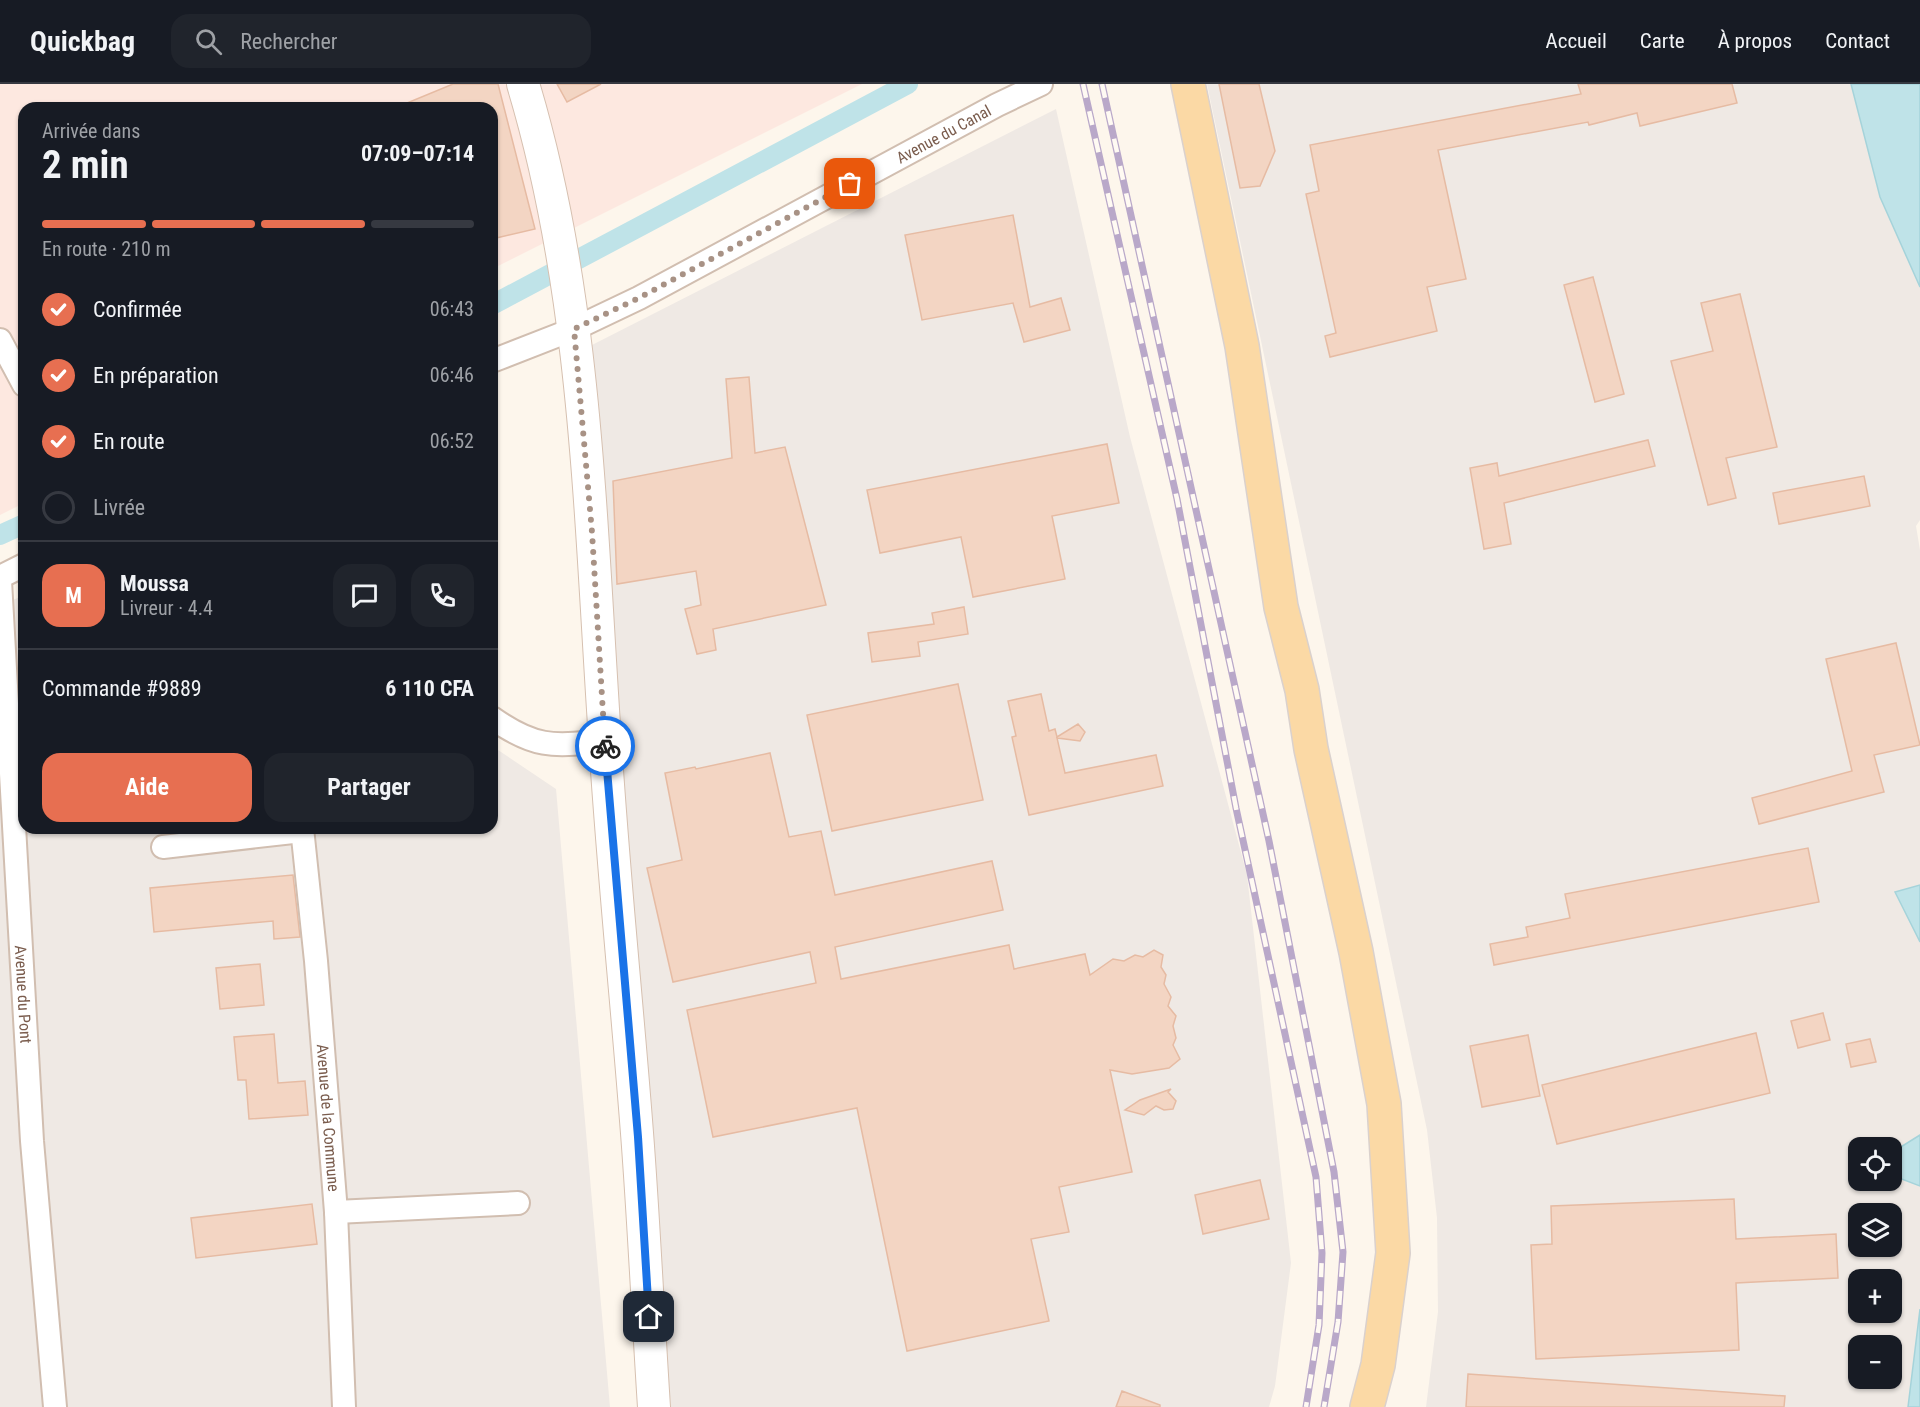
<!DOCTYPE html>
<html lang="fr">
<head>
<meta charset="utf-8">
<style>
  :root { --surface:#171b24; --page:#20242c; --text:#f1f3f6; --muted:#9ea1a6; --line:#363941; --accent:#e76f51 }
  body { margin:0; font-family:"Roboto Condensed",sans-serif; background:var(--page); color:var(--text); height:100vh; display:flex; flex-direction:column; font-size:22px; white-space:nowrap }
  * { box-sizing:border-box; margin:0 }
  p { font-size:20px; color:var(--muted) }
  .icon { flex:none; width:33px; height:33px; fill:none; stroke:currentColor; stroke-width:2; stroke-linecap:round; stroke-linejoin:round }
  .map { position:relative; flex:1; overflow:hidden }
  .panel { position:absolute; left:18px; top:18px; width:480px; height:732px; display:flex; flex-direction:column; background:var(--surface); border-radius:18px; box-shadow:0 2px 4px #0004 }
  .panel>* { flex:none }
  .controls { position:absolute; left:1848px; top:1053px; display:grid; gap:12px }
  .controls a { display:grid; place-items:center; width:54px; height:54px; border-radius:12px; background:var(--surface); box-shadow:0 2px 4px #0004; font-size:30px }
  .pin { position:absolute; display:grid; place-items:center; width:51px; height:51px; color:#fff; margin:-26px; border-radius:12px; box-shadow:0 3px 9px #0006 }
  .courier { position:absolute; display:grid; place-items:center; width:60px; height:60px; margin:-30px; border:4px solid #1a73e8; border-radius:50%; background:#fff; color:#222; box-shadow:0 2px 8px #0007 }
  .summary em { font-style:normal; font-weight:700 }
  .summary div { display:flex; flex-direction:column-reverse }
  .summary { display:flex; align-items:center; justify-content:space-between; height:102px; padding:0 24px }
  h1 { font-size:39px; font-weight:700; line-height:45px }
  .bar { display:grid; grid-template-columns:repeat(4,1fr); gap:9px 6px; align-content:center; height:72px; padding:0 24px }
  .bar i { height:8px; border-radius:4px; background:var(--line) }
  .bar .current { background:var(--accent) }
  .bar p { grid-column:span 4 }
  .line { display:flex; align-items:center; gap:15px; padding:0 24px; border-top:2px solid var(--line) }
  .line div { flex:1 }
  .round { display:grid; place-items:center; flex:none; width:63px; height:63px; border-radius:18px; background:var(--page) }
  ol { padding:0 24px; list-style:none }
  li { display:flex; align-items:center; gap:18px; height:66px }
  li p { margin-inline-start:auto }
  li .icon { padding:6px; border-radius:50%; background:var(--accent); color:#fff; stroke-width:4 }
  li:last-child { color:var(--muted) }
  li i { width:33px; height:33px; border:3px solid var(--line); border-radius:50% }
  .button { display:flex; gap:12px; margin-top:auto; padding:12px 24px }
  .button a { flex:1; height:69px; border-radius:18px; background:var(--accent); color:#fff; font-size:24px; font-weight:700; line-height:69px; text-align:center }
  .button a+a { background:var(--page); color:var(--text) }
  header { display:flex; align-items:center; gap:36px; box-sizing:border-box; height:84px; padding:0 30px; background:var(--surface); border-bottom:2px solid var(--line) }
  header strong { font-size:28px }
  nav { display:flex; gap:33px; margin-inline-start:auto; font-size:21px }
  .search { width:420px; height:54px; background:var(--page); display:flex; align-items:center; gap:15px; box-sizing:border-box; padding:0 21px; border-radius:18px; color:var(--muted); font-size:22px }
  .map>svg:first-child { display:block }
</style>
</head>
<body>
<header>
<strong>Quickbag</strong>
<div class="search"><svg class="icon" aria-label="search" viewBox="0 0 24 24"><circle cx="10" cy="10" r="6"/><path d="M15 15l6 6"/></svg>Rechercher</div>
<nav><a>Accueil</a><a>Carte</a><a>À propos</a><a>Contact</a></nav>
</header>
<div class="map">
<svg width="1920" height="1323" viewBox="0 0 1920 1323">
  <rect width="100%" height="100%" fill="#fdf6ec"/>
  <path fill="#fde8e0" d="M0 0H862L492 185V24H24V419L0 431Z"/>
  <path fill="#efe9e4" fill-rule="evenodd" d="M1207 0H1851L1880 113 1920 203V436L1916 442 1920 466V801L1896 808 1920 858V1051L1896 1066 1899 1094 1920 1102V1225L1908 1323H1426L1438 1228 1437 1134 1427 1046ZM1858 1064H1892V1096H1858ZM1858 1130H1892V1162H1858ZM1858 1196H1892V1228H1858ZM1858 1262H1892V1294H1858Z
    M1056 25 1130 353 1247 791 1291 1179 1275 1302 1269 1323H671L603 546 601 404 592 261Z
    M24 511V744H492V662L556 705 610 1323H0V522Z"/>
  <path fill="#bfe3e8" stroke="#a5d3da" stroke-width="1.5" d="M1851 0H1920V203L1880 113Z
    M1920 801V858L1895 808Z
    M1920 1051V1102L1899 1094 1896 1066Z
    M1920 1225V1323H1908Z"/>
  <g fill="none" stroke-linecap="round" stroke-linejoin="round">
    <path stroke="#bfe3e8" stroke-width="20" d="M492 221 908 0
      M0 451 24 440"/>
  </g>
  <path fill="#f3d5c3" stroke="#e6bba3" stroke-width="1.5" d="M453 0H498L535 145 492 155V130L495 129 492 116V24H395Z
    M557 0H601L567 18Z
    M1219 0H1259L1275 67 1260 102 1240 104Z
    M1578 0H1732L1737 19 1640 42 1637 29 1589 41 1588 38 1438 66 1466 195 1427 203 1437 247 1330 273 1325 252 1336 249 1306 110 1319 107 1310 61 1581 10Z
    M1013 131 1030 223 1061 214 1070 246 1024 258 1013 219 922 236 905 151Z
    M1593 193 1624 310 1595 318 1564 201Z
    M1740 210 1777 363 1726 374 1736 414 1708 421 1671 277 1713 267 1701 219Z
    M749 293 755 369 785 363 826 521 713 545 716 566 697 570 685 525 701 521 696 487 617 500 613 397 732 374 726 295Z
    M1648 356 1655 382 1504 419 1511 460 1484 465 1470 384 1497 379 1499 392Z
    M1107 360 1119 419 1052 432 1065 495 973 513 961 453 880 469 867 406Z
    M1864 392 1870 422 1779 440 1773 409Z
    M964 523 968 550 918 558 920 572 872 578 868 549 934 540 932 529Z
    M1896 559 1920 661 1874 671 1884 708 1759 740 1752 714 1852 687 1826 575Z
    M958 600 983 716 832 747 807 631Z
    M1041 610 1049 647 1055 645 1057 653 1078 640 1085 648 1080 657 1057 654 1065 689 1156 671 1163 702 1029 731 1012 653 1016 652 1008 617Z
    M770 669 789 753 821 747 835 811 992 777 1003 826 835 863 841 895 1009 861 1014 885 1085 870 1090 891 1113 875 1124 877 1135 871 1143 873 1154 866 1163 871 1161 883 1166 891 1164 900 1171 913 1168 922 1176 932 1173 942 1176 954 1173 961 1180 975 1169 984 1132 990 1110 986 1132 1088 1059 1103 1069 1148 1031 1155 1049 1237 907 1267 857 1024 713 1053 687 926 816 899 810 868 673 898 647 784 682 776 665 689 695 683 696 685Z
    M1808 764 1819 818 1494 881 1490 860 1528 853 1526 843 1570 834 1565 810Z
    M293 791 300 853 274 855 273 837 154 848 150 804Z
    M260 880 264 921 220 925 216 884Z
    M1823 929 1830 956 1798 964 1791 937Z
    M1756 949 1770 1009 1557 1060 1542 1001Z
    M274 950 278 999 305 997 308 1031 249 1035 246 996H238L234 953Z
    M1528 951 1540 1012 1482 1023 1470 962Z
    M1870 955 1876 978 1851 983 1846 960Z
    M1171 1005 1168 1008 1176 1017 1173 1025 1164 1026 1156 1022 1144 1031 1125 1026 1140 1016Z
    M1260 1096 1269 1135 1203 1150 1195 1111Z
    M1734 1115 1736 1155 1836 1150 1838 1194 1736 1199 1739 1266 1536 1275 1531 1161 1552 1160 1551 1122Z
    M312 1120 317 1160 196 1174 191 1134Z
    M1468 1290 1785 1312 1784 1323H1466Z
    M1122 1307 1160 1321V1323H1116Z"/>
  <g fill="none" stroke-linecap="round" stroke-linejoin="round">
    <g stroke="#d1beb0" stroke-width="26">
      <g id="street">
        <path d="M0 256 24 301"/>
        <path id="s1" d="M492 277 574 245 639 214 997 21 1041 0"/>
        <path d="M0 493 24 481"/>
        <path id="s2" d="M0 497 32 1057 55 1323"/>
        <path d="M492 634C536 665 553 662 605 657"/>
        <path id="s3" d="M302 744 316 877 336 1128 344 1323"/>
        <path d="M163 763 302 747"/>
        <path d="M336 1128 518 1119"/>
      </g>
    </g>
    <g stroke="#d6c0b0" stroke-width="34">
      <path id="secondary" d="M523 0C587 212 590 436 605 656 613 787 627 918 637 1049 644 1140 648 1232 654 1323"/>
    </g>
    <g stroke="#dad1cd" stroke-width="36">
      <path id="primary" d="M1188 0 1242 262 1281 523 1302 606 1311 665 1356 868 1384 1020 1393 1169 1378 1281 1367 1323"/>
    </g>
    <use href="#street" stroke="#fff" stroke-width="22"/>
    <use href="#secondary" stroke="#fff" stroke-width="32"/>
    <use href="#primary" stroke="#fbd9a5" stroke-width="33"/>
    <g stroke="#b9a8c9" stroke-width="7">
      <path id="rail" d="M1083 0 1177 415 1236 724 1316 1093 1322 1169 1319 1241 1306 1323
        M1102 0 1269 757 1334 1088 1343 1168 1338 1238 1324 1323"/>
    </g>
    <use href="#rail" stroke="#fffaf3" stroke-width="4.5" stroke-dasharray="14" stroke-linecap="butt"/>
  </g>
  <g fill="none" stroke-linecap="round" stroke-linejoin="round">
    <path stroke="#a89285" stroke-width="6" stroke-dasharray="0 10.8" d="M605 662 592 448 574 245 639 214 850 100"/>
    <path stroke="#1a73e8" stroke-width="8" d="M605 662 638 1053 649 1233"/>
  </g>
  <g text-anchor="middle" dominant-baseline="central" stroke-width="4.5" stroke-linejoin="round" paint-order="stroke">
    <g font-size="16" fill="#7a5c4d" stroke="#fffaf3">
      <text stroke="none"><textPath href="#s1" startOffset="506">Avenue du Canal</textPath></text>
      <text stroke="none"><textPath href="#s2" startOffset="414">Avenue du Pont</textPath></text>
      <text stroke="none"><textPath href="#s3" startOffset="291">Avenue de la Commune</textPath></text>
    </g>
  </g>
</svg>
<div class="controls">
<a><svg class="icon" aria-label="locate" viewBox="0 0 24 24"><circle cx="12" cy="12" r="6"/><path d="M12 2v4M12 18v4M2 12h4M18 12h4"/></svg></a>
<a><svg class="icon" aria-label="layers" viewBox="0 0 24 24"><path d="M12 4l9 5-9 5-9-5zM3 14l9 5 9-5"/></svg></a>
<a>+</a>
<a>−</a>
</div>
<div class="pin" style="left:850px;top:100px;background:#ea580c"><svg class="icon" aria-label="bag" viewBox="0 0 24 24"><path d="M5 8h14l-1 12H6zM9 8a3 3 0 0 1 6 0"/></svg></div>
<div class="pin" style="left:649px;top:1233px;background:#1f2937"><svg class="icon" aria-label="home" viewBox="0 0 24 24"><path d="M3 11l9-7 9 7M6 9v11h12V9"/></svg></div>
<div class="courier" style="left:605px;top:662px"><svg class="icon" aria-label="bike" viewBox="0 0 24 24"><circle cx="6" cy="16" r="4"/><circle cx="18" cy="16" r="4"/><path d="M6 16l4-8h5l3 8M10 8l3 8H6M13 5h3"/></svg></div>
<section class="panel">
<div class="summary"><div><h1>2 min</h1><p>Arrivée dans</p></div><em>07:09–07:14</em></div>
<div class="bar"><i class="current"></i><i class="current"></i><i class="current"></i><i></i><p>En route · 210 m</p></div>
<ol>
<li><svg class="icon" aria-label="check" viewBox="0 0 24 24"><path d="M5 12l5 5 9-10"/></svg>Confirmée<p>06:43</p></li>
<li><svg class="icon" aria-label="check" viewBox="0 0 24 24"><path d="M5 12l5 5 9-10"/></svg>En préparation<p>06:46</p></li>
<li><svg class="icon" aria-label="check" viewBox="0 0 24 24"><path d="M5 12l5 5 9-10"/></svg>En route<p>06:52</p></li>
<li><i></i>Livrée</li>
</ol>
<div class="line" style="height:108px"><b class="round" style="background:var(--accent);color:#fff">M</b><div><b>Moussa</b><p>Livreur · 4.4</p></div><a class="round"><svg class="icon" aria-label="chat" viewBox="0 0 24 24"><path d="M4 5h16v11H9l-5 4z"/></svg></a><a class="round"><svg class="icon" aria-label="phone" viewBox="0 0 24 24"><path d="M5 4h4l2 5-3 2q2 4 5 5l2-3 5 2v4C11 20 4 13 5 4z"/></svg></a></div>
<div class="line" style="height:78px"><div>Commande #9889</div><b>6 110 CFA</b></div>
<div class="button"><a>Aide</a><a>Partager</a></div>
</section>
</div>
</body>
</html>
